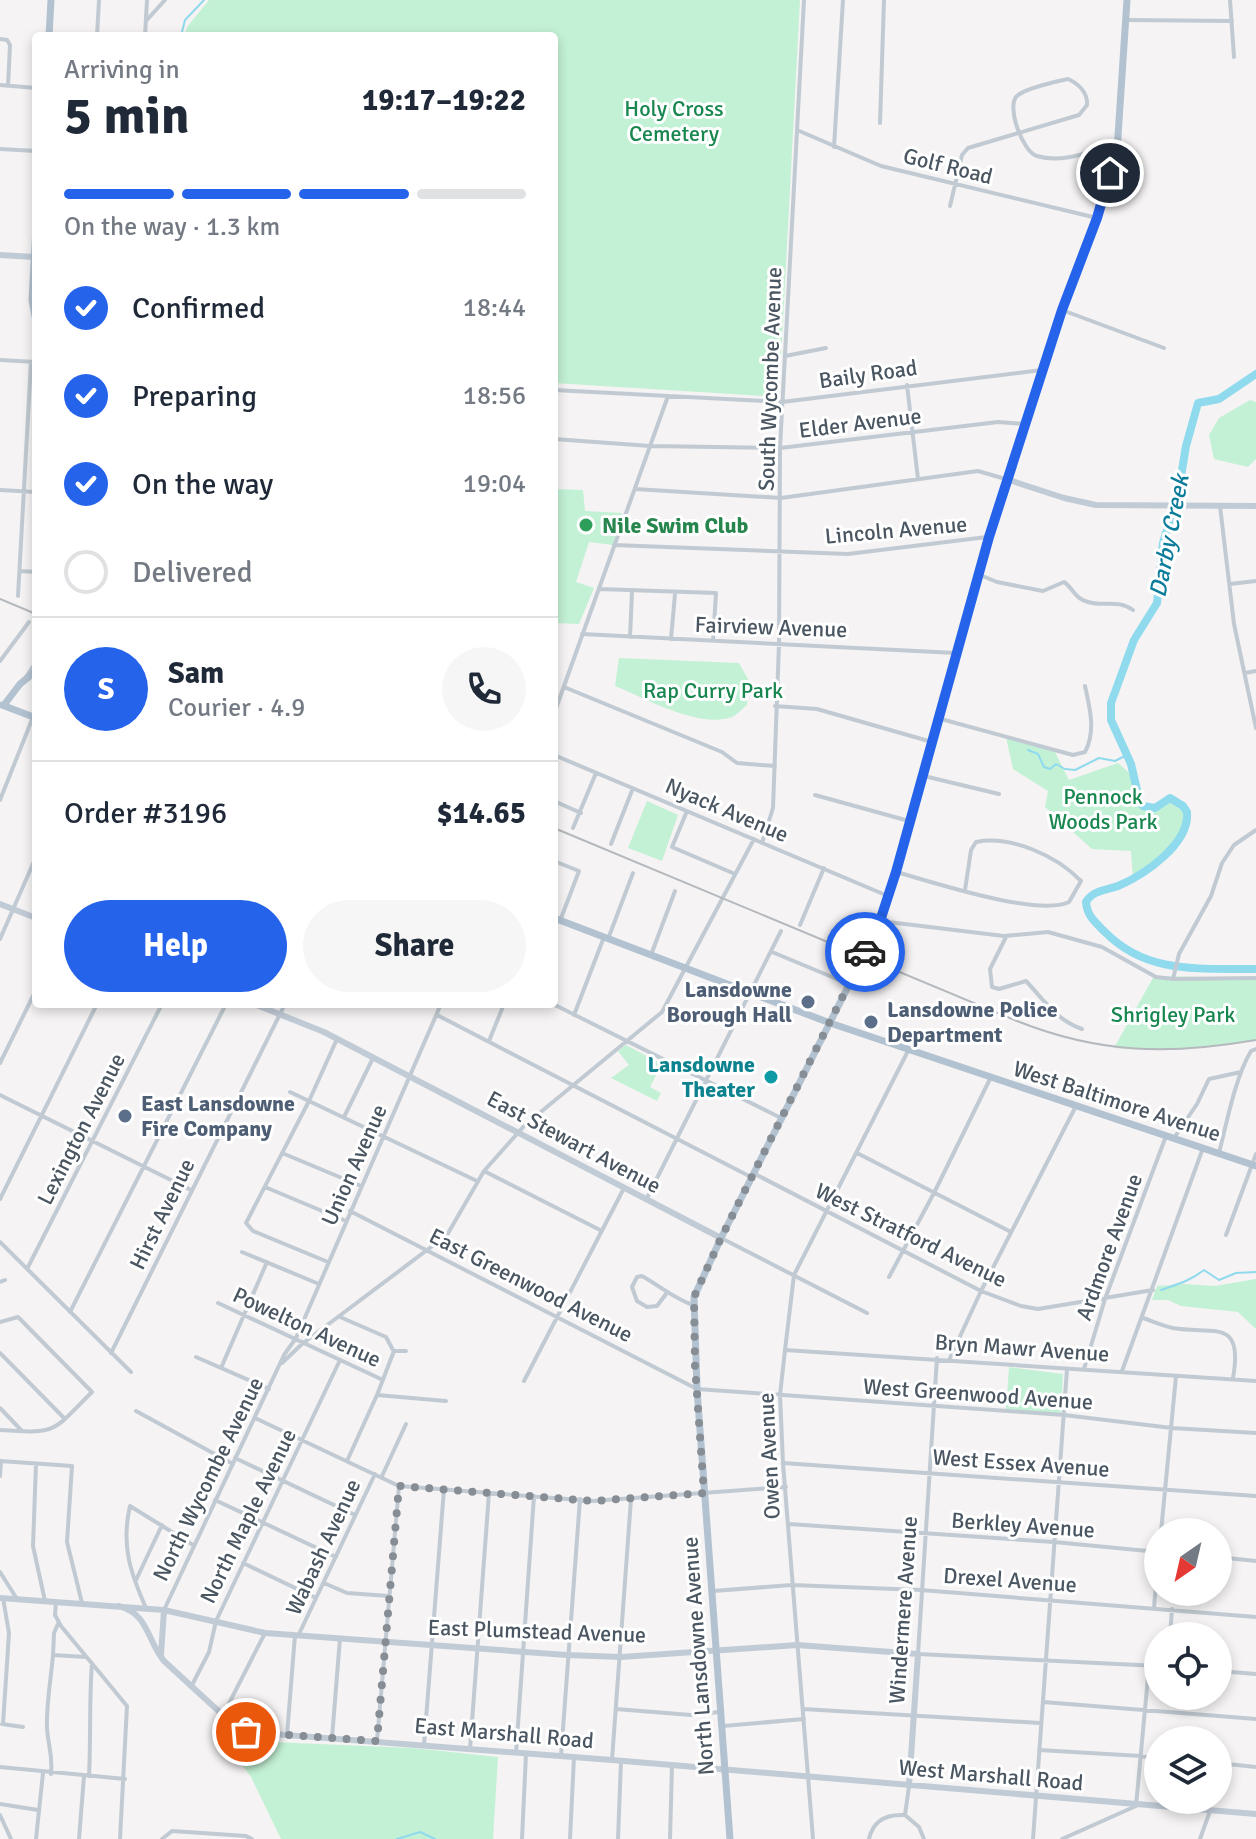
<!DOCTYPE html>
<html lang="en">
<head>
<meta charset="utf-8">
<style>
  :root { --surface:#fff; --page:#f6f6f7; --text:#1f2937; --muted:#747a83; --line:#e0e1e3; --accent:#2563eb }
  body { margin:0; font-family:Signika,sans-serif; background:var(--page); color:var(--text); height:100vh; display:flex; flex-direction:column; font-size:30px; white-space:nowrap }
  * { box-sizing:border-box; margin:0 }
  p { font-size:26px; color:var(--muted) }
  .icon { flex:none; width:44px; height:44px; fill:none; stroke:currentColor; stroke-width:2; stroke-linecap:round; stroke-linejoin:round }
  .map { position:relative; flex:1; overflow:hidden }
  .drawer { position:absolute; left:32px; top:32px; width:526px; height:976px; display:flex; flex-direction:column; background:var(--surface); border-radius:8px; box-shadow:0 4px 12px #0003 }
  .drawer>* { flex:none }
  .needle { width:52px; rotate:214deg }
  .buttons { position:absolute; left:1144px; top:1518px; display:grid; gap:16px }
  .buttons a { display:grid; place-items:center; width:88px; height:88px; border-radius:50%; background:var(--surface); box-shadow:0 4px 12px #0003; font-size:40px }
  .pin { position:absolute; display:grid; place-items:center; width:68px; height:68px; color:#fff; margin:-34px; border:4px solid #fff; border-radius:50%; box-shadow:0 2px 8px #0007 }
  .courier { position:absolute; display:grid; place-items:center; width:80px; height:80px; margin:-40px; border:6px solid #2563eb; border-radius:50%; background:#fff; color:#222; box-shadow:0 2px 10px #0007 }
  .head em { font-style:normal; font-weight:800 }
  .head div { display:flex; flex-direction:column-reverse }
  .head { display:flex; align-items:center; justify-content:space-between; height:136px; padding:0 32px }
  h1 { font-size:52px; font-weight:800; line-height:60px }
  .bar { display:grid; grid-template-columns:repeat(4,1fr); gap:12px 8px; align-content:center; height:96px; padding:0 32px }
  .bar i { height:10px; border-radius:6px; background:var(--line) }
  .bar .active { background:var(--accent) }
  .bar p { grid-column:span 4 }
  .line { display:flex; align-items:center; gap:20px; padding:0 32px; border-top:2px solid var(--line) }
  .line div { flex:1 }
  .round { display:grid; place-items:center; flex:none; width:84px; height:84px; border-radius:42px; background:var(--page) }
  ol { padding:0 32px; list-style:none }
  li { display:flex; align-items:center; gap:24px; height:88px }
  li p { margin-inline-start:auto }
  li .icon { padding:8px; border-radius:50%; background:var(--accent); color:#fff; stroke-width:4 }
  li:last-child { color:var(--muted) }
  li i { width:44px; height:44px; border:4px solid var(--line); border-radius:50% }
  .action { display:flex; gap:16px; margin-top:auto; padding:16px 32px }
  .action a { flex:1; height:92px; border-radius:48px; background:var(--accent); color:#fff; font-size:32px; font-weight:800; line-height:92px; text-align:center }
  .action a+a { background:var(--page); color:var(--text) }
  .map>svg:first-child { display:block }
</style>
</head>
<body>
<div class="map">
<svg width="1256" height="1839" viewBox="0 0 1256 1839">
  <rect width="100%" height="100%" fill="#f5f3f3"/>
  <path fill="#c3f1d5" d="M209 0H800L779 397 554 383V36H185L187 27Z
    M1250 400 1256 402V459L1248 467 1214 459 1209 435 1219 418Z
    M554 489 583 490 585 511 622 513 613 545 589 542 576 582 594 588 579 624 554 623Z
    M619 658 739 663 749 681 747 705C743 708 737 715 732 717 699 729 645 698 615 686Z
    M1006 737 1054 750 1069 780 1118 763 1134 777 1143 806 1155 808 1170 798C1217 819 1155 864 1133 879L1131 851 1092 849 1045 807 1048 791 1013 769Z
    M647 801 678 815 662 861 628 848Z
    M1154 976 1256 978V1040L1175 1050 1114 1048Z
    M626 1045 662 1064 650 1087 661 1093 657 1101 611 1078 629 1065 618 1051Z
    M1256 1279V1329L1238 1312 1181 1306 1168 1300H1152L1157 1286 1184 1284 1215 1286Z
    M1009 1367 1063 1374 1061 1414 1006 1409Z
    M224 1740 413 1748 498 1757 493 1839H281L251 1777Z"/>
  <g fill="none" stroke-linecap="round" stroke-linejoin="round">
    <path stroke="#90daee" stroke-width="2" d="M181 36 185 20 204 0
      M1028 750 1038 754 1044 767 1050 769 1056 764 1065 769 1075 770 1099 758 1115 761 1127 755
      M1161 1290C1178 1284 1190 1281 1204 1270L1219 1280 1236 1273 1256 1272
      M397 1839 420 1832 435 1839"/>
    <path stroke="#90daee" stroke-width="8" d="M1256 374 1219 399 1198 403 1186 446 1178 494 1163 543 1157 603 1134 640 1111 703V720L1131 764 1140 803 1143 806 1155 808 1170 798 1183 806 1187 812C1190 844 1144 875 1118 886 1107 890 1093 890 1086 902 1087 916 1095 922 1105 932 1147 975 1201 968 1256 969"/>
    <path stroke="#c1cad2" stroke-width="4" d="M1230 0 1234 57
      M1127 20 1232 21
      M146 21 165 0
      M97 36 99 0
      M145 36 147 0
      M0 39 7 40 10 45 8 86
      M0 85 36 88
      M880 123 884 0
      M797 130 881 166 1097 218
      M834 147 843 0
      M0 149 36 151
      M950 206 962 155 968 148 1079 115 1087 105C1088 93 1079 84 1068 79 1058 81 1022 89 1016 97 1007 109 1023 152 1037 156 1063 164 1091 151 1116 144
      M1062 310 1164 348
      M785 356 826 348
      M0 360 36 362
      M907 385 918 479
      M554 390 782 402 1042 370
      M554 439 650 446 780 448 998 422 1026 424
      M635 489 781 498 978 471 1009 480
      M0 490 36 492
      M1220 506 1234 624 1256 728
      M614 545 848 554 987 537
      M20 571 36 572
      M980 575 997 582 1043 591 1064 582C1073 588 1075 599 1088 602 1104 607 1118 599 1133 610
      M1230 584 1256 581
      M599 589 716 593 713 641
      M18 596 31 362
      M582 634 956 653
      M630 637 632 592
      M671 639 675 594
      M0 661 29 622
      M1245 673 1256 671
      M26 677 36 662
      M564 687 722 752 737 763 775 766
      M775 706 817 709 932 742
      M554 714 668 396
      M941 719 1073 755 1085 752C1096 731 1090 709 1085 686
      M554 755 888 896
      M924 776 999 794
      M815 795 909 821
      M0 800 33 717
      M554 801 581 813
      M687 811 672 847 735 874
      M573 828 596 773
      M762 843 773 808 779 644 780 448 804 0
      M611 844 633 788
      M554 861 579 871 560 921
      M896 872C933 882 1037 917 1069 902L1081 881C1057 856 1011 835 976 842L971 850 965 890
      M880 921 1004 936 1048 932 1102 947 1156 977 1173 979 1256 978
      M800 925 824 868
      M1006 937 990 969 992 987 999 989 1026 981C1044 1000 1056 1020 1082 1029
      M0 939 36 857
      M608 939 633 873
      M772 952 849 984
      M651 955 675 891
      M1173 979 1179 954 1211 896 1222 863 1234 845 1256 830
      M553 1004 781 1118
      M437 1015 751 1177
      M574 1015 604 937
      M489 1041 504 1004
      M0 1063 36 990
      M290 1092 477 1181
      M0 1095 191 1190
      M344 1117 373 1058
      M1174 1138 1197 1104 1209 1079 1241 1072
      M282 1153 361 1186
      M857 1153 1011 1232
      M1219 1153C1227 1122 1235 1078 1251 1051L1256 1049
      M484 1171 602 1231
      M755 1174 981 1291 1021 1306 1038 1309 1153 1290
      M265 1187 346 1221
      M0 1199 97 1004
      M646 1200 781 931
      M350 1211 697 1389 1064 1415 1172 1428 1256 1433
      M1226 1235 1256 1154
      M721 1238 867 1313
      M0 1242 131 1372
      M242 1252 319 1284
      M328 1262 253 1231 246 1223 309 1101 337 1039
      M27 1269 162 1004
      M889 1277 935 1191 990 1079
      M0 1282 5 1280
      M666 1294 657 1306 647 1307 637 1301 632 1287 637 1277 642 1276C660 1286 673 1298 693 1305
      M218 1303 383 1380
      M70 1312 226 1004
      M340 1317 386 1337 393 1350
      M1143 1318C1152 1321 1163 1326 1173 1328 1213 1335 1244 1317 1233 1378
      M0 1322 18 1317 92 1392C52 1432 58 1434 0 1430
      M785 1350 1256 1381
      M394 1351H406
      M0 1353 65 1419
      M111 1353 285 1004
      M196 1357 269 1389
      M937 1358 918 1654 1158 1666
      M950 1358 981 1291 1076 1106
      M282 1363 302 1344 447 1235 484 1171 525 1125 662 1012 754 839
      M221 1368 267 1262
      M1084 1369 1105 1299 1166 1136
      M1122 1371 1203 1148
      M524 1381 624 1188
      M377 1395 446 1401
      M0 1408 21 1430
      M136 1411 233 1464
      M255 1418 399 1486 593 1501 786 1487
      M235 1458 355 1515
      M0 1461 72 1466 67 1542 82 1603
      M347 1461 377 1395 394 1351
      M783 1463 1256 1496
      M36 1464 33 1546 45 1601
      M0 1476 1 1462
      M382 1476 406 1424
      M215 1500 336 1557
      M789 1524 1054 1542 1158 1552
      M1161 1532 1176 1376
      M1218 1557 1256 1561
      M243 1563 316 1598
      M0 1572 17 1599
      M136 1580 162 1525
      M324 1583 347 1593 389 1596
      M713 1591 792 1585 921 1590 1256 1617
      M56 1602 55 1615 61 1626 127 1706 120 1839
      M146 1608C130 1572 121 1545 130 1506L193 1545
      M1154 1608 1158 1557
      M164 1610 284 1355 296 1338 441 1004
      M58 1624 54 1633 53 1655 86 1657
      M299 1634 375 1474
      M1170 1636 1172 1609
      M1218 1671 1256 1674
      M191 1687 209 1652 216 1621 340 1360
      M1043 1702 1256 1719
      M616 1709 691 1715 719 1712
      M803 1709 1040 1723
      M223 1715 265 1633
      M2 1724 23 1727
      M3 1724 9 1633 3 1598
      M723 1726 804 1719
      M287 1735 295 1635
      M332 1738 340 1638
      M377 1741 399 1486
      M424 1745 444 1489
      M470 1749 489 1493
      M1039 1750 1158 1757
      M516 1753 534 1496
      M561 1756 580 1499
      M612 1760 631 1499
      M1218 1763 1256 1767
      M0 1767 125 1779
      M51 1774C53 1755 48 1745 47 1728 46 1705 51 1679 53 1655
      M89 1776C91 1738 89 1701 92 1663
      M0 1804 38 1810
      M0 1815 11 1839
      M905 1815 919 1827 924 1839
      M36 1839 43 1773
      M79 1839 84 1776
      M162 1839 172 1831 246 1836 252 1839
      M522 1839 526 1754
      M570 1839 574 1757
      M618 1839 621 1761
      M670 1839 672 1765
      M813 1839 783 1463 780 1395 785 1350 794 1275 908 1051
      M869 1839C873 1820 887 1814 905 1815L909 1786
      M1033 1839 1067 1369
      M1062 1839 1136 1806 1149 1666
      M1200 1839 1210 1811"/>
    <path stroke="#c1cbd6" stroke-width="6" d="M0 255 34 257
      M1009 480 1064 498 1096 505 1256 506
      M0 904 36 918
      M254 1004 324 1032 721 1238
      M0 1598 164 1610 265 1633 567 1655 621 1657 797 1645 918 1654 909 1786
      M119 1606C149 1614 147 1641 164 1661L237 1728 246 1732 612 1760 1256 1814
      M161 1655 164 1610"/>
    <path stroke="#b3c2d1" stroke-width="7" d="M49 36 51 0
      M36 228 32 300 36 321
      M2 705 36 718
      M4 705 20 684 36 671
      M554 918 830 1023 1256 1166
      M865 952 880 921 896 872 989 537 1062 310 1097 218 1117 151 1127 0
      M730 1839 697 1389 694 1297 721 1238 860 963"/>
    <path stroke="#b5b8bd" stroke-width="2" d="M0 599 36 614
      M554 828 1017 1021C1100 1054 1169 1055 1256 1040"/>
    <path stroke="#b3c2d1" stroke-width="7" d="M860 963 865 952"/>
  </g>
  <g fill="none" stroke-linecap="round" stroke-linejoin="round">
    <path stroke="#868d94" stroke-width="8" stroke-dasharray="0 14.4" d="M246 1732 377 1741 399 1486 593 1501 704 1493 695 1366 694 1297 721 1238 865 952"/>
    <path stroke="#2563eb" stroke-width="10" d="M865 952 880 921 896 872 989 537 1062 310 1097 218 1110 173"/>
  </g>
  <circle fill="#2e9e5b" stroke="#fff" stroke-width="3" cx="586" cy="525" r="8"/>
  <g fill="#5c6f8a" stroke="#fff" stroke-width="3">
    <circle cx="808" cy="1002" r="8"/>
    <circle cx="871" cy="1022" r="8"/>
    <circle cx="125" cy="1116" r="8"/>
  </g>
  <circle fill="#0f9aa8" stroke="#fff" stroke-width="3" cx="771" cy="1077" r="8"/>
  <g text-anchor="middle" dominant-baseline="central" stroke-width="6" stroke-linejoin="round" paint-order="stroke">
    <g font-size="22" fill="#17864f" stroke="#fff">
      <text x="674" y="108">Holy Cross<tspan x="674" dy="25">Cemetery</tspan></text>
      <text x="713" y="690">Rap Curry Park</text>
      <text x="1103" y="796">Pennock<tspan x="1103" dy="25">Woods Park</tspan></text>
      <text x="1173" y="1014">Shrigley Park</text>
    </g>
    <g font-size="22" fill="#4a5661" stroke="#fff">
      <text transform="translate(948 166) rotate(14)">Golf Road</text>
      <text transform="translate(868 374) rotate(-8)">Baily Road</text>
      <text transform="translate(770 379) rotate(-88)">South Wycombe Avenue</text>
      <text transform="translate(860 423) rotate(-7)">Elder Avenue</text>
      <text transform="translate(896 530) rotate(-5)">Lincoln Avenue</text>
      <text transform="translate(771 627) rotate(2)">Fairview Avenue</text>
      <text transform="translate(727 810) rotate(23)">Nyack Avenue</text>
      <text transform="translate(1117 1101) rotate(18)">West Baltimore Avenue</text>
      <text transform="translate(81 1129) rotate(-63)">Lexington Avenue</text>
      <text transform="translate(574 1142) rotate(28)">East Stewart Avenue</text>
      <text transform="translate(354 1165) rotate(-66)">Union Avenue</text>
      <text transform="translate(162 1214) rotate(-64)">Hirst Avenue</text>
      <text transform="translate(911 1235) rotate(26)">West Stratford Avenue</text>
      <text transform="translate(1109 1247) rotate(-70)">Ardmore Avenue</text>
      <text transform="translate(531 1285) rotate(27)">East Greenwood Avenue</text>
      <text transform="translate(307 1327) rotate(25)">Powelton Avenue</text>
      <text transform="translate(1022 1348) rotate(4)">Bryn Mawr Avenue</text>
      <text transform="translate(978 1394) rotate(4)">West Greenwood Avenue</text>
      <text transform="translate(769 1456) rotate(-93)">Owen Avenue</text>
      <text transform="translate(1021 1463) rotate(4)">West Essex Avenue</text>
      <text transform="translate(208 1479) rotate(-64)">North Wycombe Avenue</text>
      <text transform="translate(248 1516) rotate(-64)">North Maple Avenue</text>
      <text transform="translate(1023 1525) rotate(4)">Berkley Avenue</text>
      <text transform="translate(323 1547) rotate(-65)">Wabash Avenue</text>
      <text transform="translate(1010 1580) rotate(4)">Drexel Avenue</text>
      <text transform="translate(903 1610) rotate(-86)">Windermere Avenue</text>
      <text transform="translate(537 1631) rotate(2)">East Plumstead Avenue</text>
      <text transform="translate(698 1656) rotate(-94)">North Lansdowne Avenue</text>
      <text transform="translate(504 1733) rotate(5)">East Marshall Road</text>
      <text transform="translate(991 1775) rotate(5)">West Marshall Road</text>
    </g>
    <g font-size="22" font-weight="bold" fill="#27864d" stroke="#fff" text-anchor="start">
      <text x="602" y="525">Nile Swim Club</text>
    </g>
    <g font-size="22" font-weight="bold" fill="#4e5e75" stroke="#fff" text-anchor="start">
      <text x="792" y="989" text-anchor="end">Lansdowne<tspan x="792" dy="25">Borough Hall</tspan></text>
      <text x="887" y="1009">Lansdowne Police<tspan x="887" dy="25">Department</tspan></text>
      <text x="141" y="1103">East Lansdowne<tspan x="141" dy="25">Fire Company</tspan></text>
    </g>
    <g font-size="22" font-weight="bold" fill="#0d838f" stroke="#fff" text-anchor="end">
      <text x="755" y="1064">Lansdowne<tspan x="755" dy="25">Theater</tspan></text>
    </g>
    <g font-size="24" font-style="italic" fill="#0c7c9b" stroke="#fff">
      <text transform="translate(1169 536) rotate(-79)">Darby Creek</text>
    </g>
  </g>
</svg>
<div class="buttons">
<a><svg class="needle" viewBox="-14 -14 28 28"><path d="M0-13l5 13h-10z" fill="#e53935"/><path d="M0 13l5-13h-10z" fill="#747a83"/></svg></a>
<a><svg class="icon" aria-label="locate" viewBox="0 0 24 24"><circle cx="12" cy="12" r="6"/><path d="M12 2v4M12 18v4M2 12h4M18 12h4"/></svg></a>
<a><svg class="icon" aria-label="layers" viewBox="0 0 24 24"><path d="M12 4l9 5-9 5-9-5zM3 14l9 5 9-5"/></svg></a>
</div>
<div class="pin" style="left:246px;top:1732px;background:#ea580c"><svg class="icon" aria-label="bag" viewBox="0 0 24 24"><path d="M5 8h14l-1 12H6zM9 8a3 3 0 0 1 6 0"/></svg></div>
<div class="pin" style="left:1110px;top:173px;background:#1f2937"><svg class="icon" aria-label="home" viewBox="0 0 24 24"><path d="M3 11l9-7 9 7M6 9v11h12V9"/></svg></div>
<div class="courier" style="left:865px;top:952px"><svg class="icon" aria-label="car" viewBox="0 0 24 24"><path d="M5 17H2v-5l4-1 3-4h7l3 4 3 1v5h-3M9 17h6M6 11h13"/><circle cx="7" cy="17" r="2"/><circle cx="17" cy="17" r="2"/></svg></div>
<section class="drawer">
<div class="head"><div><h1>5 min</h1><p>Arriving in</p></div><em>19:17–19:22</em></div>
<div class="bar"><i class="active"></i><i class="active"></i><i class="active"></i><i></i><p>On the way · 1.3 km</p></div>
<ol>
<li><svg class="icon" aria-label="check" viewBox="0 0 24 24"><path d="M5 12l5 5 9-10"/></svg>Confirmed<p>18:44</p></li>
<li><svg class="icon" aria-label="check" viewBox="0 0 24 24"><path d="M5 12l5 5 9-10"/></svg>Preparing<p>18:56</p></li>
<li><svg class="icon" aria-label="check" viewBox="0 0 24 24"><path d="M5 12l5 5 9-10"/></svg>On the way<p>19:04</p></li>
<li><i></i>Delivered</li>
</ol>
<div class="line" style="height:144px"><b class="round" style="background:var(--accent);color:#fff">S</b><div><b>Sam</b><p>Courier · 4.9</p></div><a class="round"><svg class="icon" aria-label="phone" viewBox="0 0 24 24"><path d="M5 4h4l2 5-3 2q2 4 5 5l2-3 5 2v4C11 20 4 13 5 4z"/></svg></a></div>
<div class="line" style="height:104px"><div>Order #3196</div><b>$14.65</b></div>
<div class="action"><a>Help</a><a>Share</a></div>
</section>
</div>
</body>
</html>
